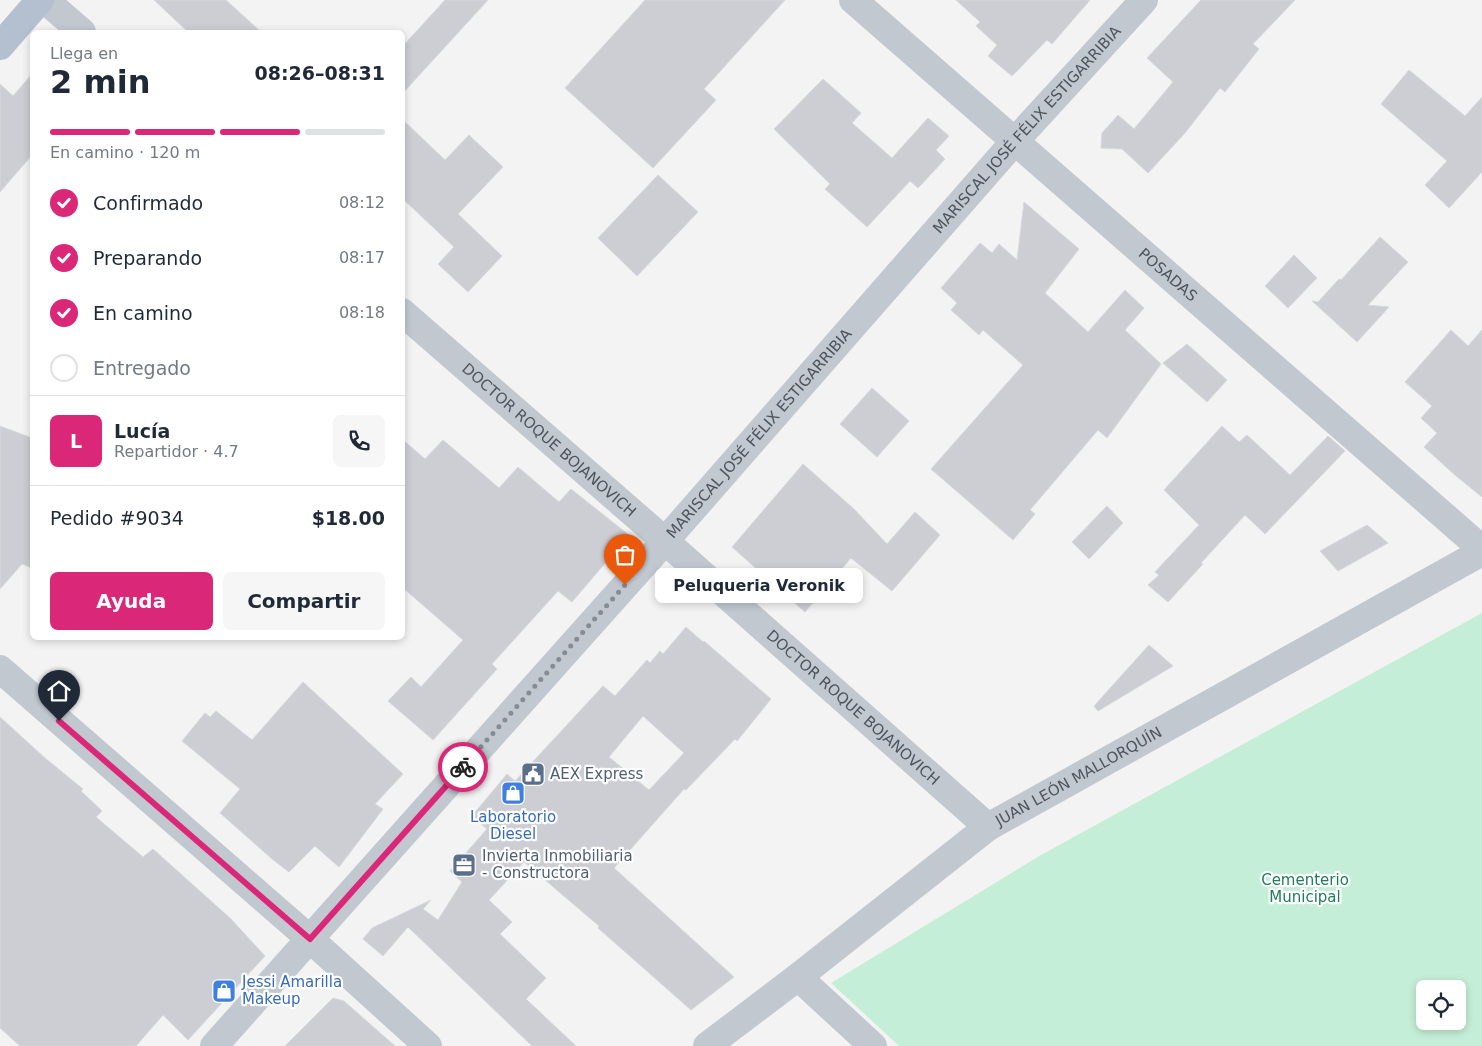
<!DOCTYPE html>
<html lang="es">
<head>
<meta charset="utf-8">
<style>
  :root { --surface:#fff; --page:#f6f6f7; --text:#1f2937; --muted:#747a83; --line:#e0e1e3; --accent:#db2777 }
  body { margin:0; font-family:"DejaVu Sans",sans-serif; background:var(--page); color:var(--text); height:100vh; display:flex; flex-direction:column; font-size:19px; white-space:nowrap }
  * { box-sizing:border-box; margin:0 }
  p { font-size:16px; color:var(--muted) }
  .icon { flex:none; width:28px; height:28px; fill:none; stroke:currentColor; stroke-width:2; stroke-linecap:round; stroke-linejoin:round }
  .map { position:relative; flex:1; overflow:hidden }
  .sheet { position:absolute; left:30px; top:30px; width:375px; height:610px; display:flex; flex-direction:column; background:var(--surface); border-radius:8px; box-shadow:0 2px 8px #0003 }
  .sheet>* { flex:none }
  .buttons { position:absolute; left:1416px; top:980px; display:grid; gap:10px }
  .buttons a { display:grid; place-items:center; width:50px; height:50px; border-radius:8px; background:var(--surface); box-shadow:0 2px 8px #0003; font-size:25px }
  .pin { position:absolute; display:grid; place-items:center; width:42px; height:42px; color:#fff; margin:-51px -21px; border-radius:50% 50% 50% 0; rotate:-45deg; box-shadow:0 0 5px #0007 }
  .pin .icon { rotate:45deg }
  .courier { position:absolute; display:grid; place-items:center; width:50px; height:50px; margin:-25px; border:4px solid #db2777; border-radius:50%; background:#fff; color:#222; box-shadow:0 1px 6px #0007 }
  .bubble { position:absolute; height:35px; border-radius:8px; background:var(--surface); box-shadow:0 2px 8px #0003; font-size:16px; font-weight:700; line-height:35px; text-align:center }
  .headline em { font-style:normal; font-weight:700 }
  .headline div { display:flex; flex-direction:column-reverse }
  .headline { display:flex; align-items:center; justify-content:space-between; height:85px; padding:0 20px }
  h1 { font-size:32px; font-weight:700; line-height:38px }
  .bar { display:grid; grid-template-columns:repeat(4,1fr); gap:8px 5px; align-content:center; height:60px; padding:0 20px }
  .bar i { height:6px; border-radius:4px; background:var(--line) }
  .bar .selected { background:var(--accent) }
  .bar p { grid-column:span 4 }
  .line { display:flex; align-items:center; gap:12px; padding:0 20px; border-top:1px solid var(--line) }
  .line div { flex:1 }
  .round { display:grid; place-items:center; flex:none; width:52px; height:52px; border-radius:8px; background:var(--page) }
  ol { padding:0 20px; list-style:none }
  li { display:flex; align-items:center; gap:15px; height:55px }
  li p { margin-inline-start:auto }
  li .icon { padding:5px; border-radius:50%; background:var(--accent); color:#fff; stroke-width:4 }
  li:last-child { color:var(--muted) }
  li i { width:28px; height:28px; border:2px solid var(--line); border-radius:50% }
  .primary-button { display:flex; gap:10px; margin-top:auto; padding:10px 20px }
  .primary-button a { flex:1; height:58px; border-radius:8px; background:var(--accent); color:#fff; font-size:20px; font-weight:700; line-height:58px; text-align:center }
  .primary-button a+a { background:var(--page); color:var(--text) }
  .map>svg:first-child { display:block }
</style>
</head>
<body>
<div class="map">
<svg width="1482" height="1046" viewBox="0 0 1482 1046">
  <rect width="100%" height="100%" fill="#f4f3f3"/>
  <path fill="#c5eed8" fill-rule="evenodd" d="M1482 613V1046H899L831 983 1041 855ZM1425 989H1458V1021H1425Z"/>
  <path fill="#cdced4" stroke="#d7d8dd" fill-rule="evenodd" d="M154 0H226L261 32H188Z
    M445 0H488L402 94V47Z
    M645 0H785L704 89 716 100 653 168 565 88Z
    M956 0H1090L1052 44 1047 40 1012 76 988 56 997 45 976 26 980 22Z
    M1201 0H1295L1253 44 1259 49 1225 92 1220 88 1185 133 1148 173 1122 149 1101 148 1102 133 1118 115 1134 129 1173 82 1147 58Z
    M1409 70 1465 116 1482 97V172L1449 208 1425 185 1447 161 1381 104Z
    M32 74V155L0 192V84L13 96Z
    M823 79 861 113 852 123 892 158 928 118 949 136 936 150 945 159 918 188 910 181 867 227 825 189 830 184 774 129Z
    M402 119 445 160 469 135 503 167 458 214 502 256 468 292 438 264 454 247 402 198Z
    M658 175 698 212 637 276 598 238Z
    M1024 202 1079 249 1045 293 1088 332 1125 290 1144 308 1125 330 1161 364 1107 438 1098 430 1030 510 1035 514 1013 540 931 469 1023 365 983 330 979 335 951 310 957 303 941 288 980 243 992 253 999 244 1017 260Z
    M1380 237 1408 262 1368 305 1389 307 1357 342 1312 301 1318 302 1339 279 1341 280Z
    M1294 255 1317 278 1288 308 1265 286Z
    M1451 330 1468 346 1482 330V497L1456 476 1424 447 1437 433 1421 418 1432 406 1405 382Z
    M1187 344 1227 380 1207 402 1163 363Z
    M872 388 909 421 877 457 840 424Z
    M0 426 32 438V568L22 564 0 589Z
    M1222 426 1239 442 1247 435 1290 475 1328 436 1345 451 1265 534 1245 515 1201 563 1203 564 1168 602 1148 585 1159 575 1155 572 1199 525 1164 490Z
    M402 439 425 459 443 440 499 488 518 467 559 502 571 489 629 535 572 602 558 591 492 664 497 669 433 740 388 701 411 677 421 687 463 640 402 587Z
    M803 464 854 509 887 544 915 512 940 535 892 591 851 558 805 612 732 547Z
    M1107 506 1123 523 1089 559 1072 542Z
    M1367 525 1388 543 1338 571 1320 551Z
    M686 627 703 642 704 641 771 699 737 741 735 739 686 790 684 789 614 868 734 977 691 1010 598 928 599 926 524 862 489 900 512 922 500 934 546 978 526 999 576 1046H532L408 927 383 956 363 939 372 928 431 900 423 909 438 920 462 882 450 871 487 829 472 816 507 774 515 781 603 686 615 696 647 660 650 663 660 651 663 654ZM643 716 684 753 649 790 609 757Z
    M1149 645 1173 666 1098 711 1094 706Z
    M303 682 403 774 375 804 383 809 339 867 315 846 289 872 272 859 220 813 240 789 182 741 205 713 210 717 216 711 252 740Z
    M0 717 45 758 83 789 81 791 102 811 96 817 143 857 153 849 231 919 265 956 188 1040 163 1015 136 1046H20L0 1028Z
    M333 998 344 1001 395 1046H285Z"/>
  <g fill="none" stroke-linecap="round" stroke-linejoin="round">
    <g stroke="#c1c8d0" stroke-width="28">
      <path d="M45 0 82 32"/>
      <path id="s1" d="M853 0 1482 549"/>
      <path id="s2" d="M402 312 665 541 988 827"/>
      <path d="M0 669 310 939 428 1046"/>
      <path d="M798 977 873 1046"/>
      <path id="s3" d="M214 1046 665 541 1014 142 1144 0"/>
      <path id="s4" d="M707 1046 798 977 988 827 1482 552"/>
    </g>
    <path stroke="#b4c0cf" stroke-width="28" d="M0 46 40 0"/>
  </g>
  <g fill="none" stroke-linecap="round" stroke-linejoin="round">
    <path stroke="#868c93" stroke-width="5" stroke-dasharray="0 9" d="M463 767 625 585"/>
    <path stroke="#db2777" stroke-width="6" d="M59 721 310 939 463 767"/>
  </g>
  <defs>
    <g id="civic-square" transform="scale(1.25)"><rect x="-9" y="-9" width="18" height="18" rx="4" fill="#5c6f8a" stroke="#fff"/><path d="M-.6-6.5H3V-4.5H.6V-3L4-1V1h2V6H-6V1h2V-1L-.6-3ZM-1.2 2.5V6h2.4V2.5Z" fill="#fff"/></g>
    <g id="shop-square" transform="scale(1.25)"><rect x="-9" y="-9" width="18" height="18" rx="4" fill="#3f7fe0" stroke="#fff"/><path d="M-5-2.5h2.3a2.7 3.5 0 0 1 5.4 0H5L5.5 6h-11ZM-1.5-2.5h3a1.5 2.3 0 0 0-3 0Z" fill="#fff"/></g>
    <g id="office-square" transform="scale(1.25)"><rect x="-9" y="-9" width="18" height="18" rx="4" fill="#5c6f8a" stroke="#fff"/><path d="M-6-3h4V-5.5h4V-3h4V5H-6ZM-1-4.5V-3h2v-1.5ZM-6 0V1H6V0Z" fill="#fff"/></g>
  </defs>
  <g fill-rule="evenodd">
    <use href="#civic-square" x="533" y="774"/>
    <use href="#shop-square" x="513" y="793"/>
    <use href="#office-square" x="464" y="865"/>
    <use href="#shop-square" x="224" y="991"/>
  </g>
  <g text-anchor="middle" dominant-baseline="central" stroke-width="4.5" stroke-linejoin="round" paint-order="stroke">
    <g font-size="15" fill="#4b545f" stroke="#fff">
      <text stroke="none"><textPath href="#s3" startOffset="1225">MARISCAL JOSÉ FÉLIX ESTIGARRIBIA</textPath></text>
      <text stroke="none"><textPath href="#s1" startOffset="418">POSADAS</textPath></text>
      <text stroke="none"><textPath href="#s3" startOffset="820">MARISCAL JOSÉ FÉLIX ESTIGARRIBIA</textPath></text>
      <text stroke="none"><textPath href="#s2" startOffset="195">DOCTOR ROQUE BOJANOVICH</textPath></text>
      <text stroke="none"><textPath href="#s2" startOffset="600">DOCTOR ROQUE BOJANOVICH</textPath></text>
      <text stroke="none"><textPath href="#s4" startOffset="460">JUAN LEÓN MALLORQUÍN</textPath></text>
    </g>
    <g font-size="15" fill="#4e5e75" stroke="#fff" text-anchor="start">
      <text x="550" y="774">AEX Express</text>
      <text x="482" y="856">Invierta Inmobiliaria<tspan x="482" dy="17">- Constructora</tspan></text>
    </g>
    <g font-size="15" fill="#366cbe" stroke="#fff">
      <text x="513" y="817">Laboratorio<tspan x="513" dy="17">Diesel</tspan></text>
      <text x="242" y="982" text-anchor="start">Jessi Amarilla<tspan x="242" dy="17">Makeup</tspan></text>
    </g>
    <g font-size="15" fill="#1e7e55" stroke="#fff">
      <text x="1305" y="880">Cementerio<tspan x="1305" dy="17">Municipal</tspan></text>
    </g>
  </g>
</svg>
<div class="buttons">
<a><svg class="icon" aria-label="locate" viewBox="0 0 24 24"><circle cx="12" cy="12" r="6"/><path d="M12 2v4M12 18v4M2 12h4M18 12h4"/></svg></a>
</div>
<div class="pin" style="left:625px;top:585px;background:#ea580c"><svg class="icon" aria-label="bag" viewBox="0 0 24 24"><path d="M5 8h14l-1 12H6zM9 8a3 3 0 0 1 6 0"/></svg></div>
<div class="pin" style="left:59px;top:721px;background:#1f2937"><svg class="icon" aria-label="home" viewBox="0 0 24 24"><path d="M3 11l9-7 9 7M6 9v11h12V9"/></svg></div>
<div class="courier" style="left:463px;top:767px"><svg class="icon" aria-label="bike" viewBox="0 0 24 24"><circle cx="6" cy="16" r="4"/><circle cx="18" cy="16" r="4"/><path d="M6 16l4-8h5l3 8M10 8l3 8H6M13 5h3"/></svg></div>
<div class="bubble" style="left:655px;top:568px;width:208px">Peluqueria Veronik</div>
<section class="sheet">
<div class="headline"><div><h1>2 min</h1><p>Llega en</p></div><em>08:26–08:31</em></div>
<div class="bar"><i class="selected"></i><i class="selected"></i><i class="selected"></i><i></i><p>En camino · 120 m</p></div>
<ol>
<li><svg class="icon" aria-label="check" viewBox="0 0 24 24"><path d="M5 12l5 5 9-10"/></svg>Confirmado<p>08:12</p></li>
<li><svg class="icon" aria-label="check" viewBox="0 0 24 24"><path d="M5 12l5 5 9-10"/></svg>Preparando<p>08:17</p></li>
<li><svg class="icon" aria-label="check" viewBox="0 0 24 24"><path d="M5 12l5 5 9-10"/></svg>En camino<p>08:18</p></li>
<li><i></i>Entregado</li>
</ol>
<div class="line" style="height:90px"><b class="round" style="background:var(--accent);color:#fff">L</b><div><b>Lucía</b><p>Repartidor · 4.7</p></div><a class="round"><svg class="icon" aria-label="phone" viewBox="0 0 24 24"><path d="M5 4h4l2 5-3 2q2 4 5 5l2-3 5 2v4C11 20 4 13 5 4z"/></svg></a></div>
<div class="line" style="height:65px"><div>Pedido #9034</div><b>$18.00</b></div>
<div class="primary-button"><a>Ayuda</a><a>Compartir</a></div>
</section>
</div>
</body>
</html>
